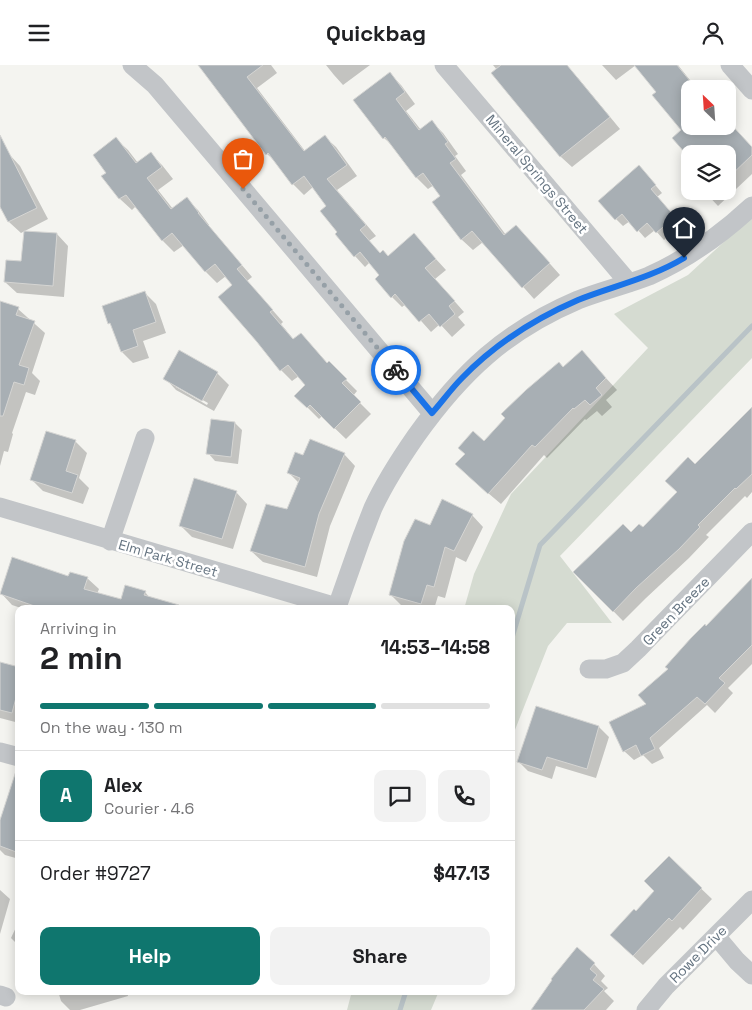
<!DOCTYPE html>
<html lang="en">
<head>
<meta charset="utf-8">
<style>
  :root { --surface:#fff; --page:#f2f2f2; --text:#202124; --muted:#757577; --line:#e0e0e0; --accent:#0f766e }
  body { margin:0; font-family:"Space Grotesk",sans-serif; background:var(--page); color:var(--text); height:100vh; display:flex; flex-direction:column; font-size:19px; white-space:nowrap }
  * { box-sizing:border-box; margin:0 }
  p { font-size:16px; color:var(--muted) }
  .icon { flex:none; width:28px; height:28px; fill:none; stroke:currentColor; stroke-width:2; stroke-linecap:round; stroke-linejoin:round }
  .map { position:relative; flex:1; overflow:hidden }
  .sheet { position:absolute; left:15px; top:540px; width:500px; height:390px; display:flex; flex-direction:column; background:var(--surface); border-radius:10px; box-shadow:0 2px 12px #0003 }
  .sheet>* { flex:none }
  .needle { width:32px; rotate:335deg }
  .controls { position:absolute; left:681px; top:15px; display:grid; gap:10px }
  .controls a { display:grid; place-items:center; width:55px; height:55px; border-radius:10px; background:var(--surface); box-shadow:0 2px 12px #0003; font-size:25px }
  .pin { position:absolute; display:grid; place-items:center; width:42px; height:42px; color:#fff; margin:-51px -21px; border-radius:50% 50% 50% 0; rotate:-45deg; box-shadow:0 0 5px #0007 }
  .pin .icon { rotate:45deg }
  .courier { position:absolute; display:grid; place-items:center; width:50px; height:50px; margin:-25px; border:4px solid #1a73e8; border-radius:50%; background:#fff; color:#222; box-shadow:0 1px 6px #0007 }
  .summary em { font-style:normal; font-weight:700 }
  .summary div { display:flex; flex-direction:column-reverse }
  .summary { display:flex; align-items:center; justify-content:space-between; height:85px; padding:0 25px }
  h1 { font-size:32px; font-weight:700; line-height:38px }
  .bar { display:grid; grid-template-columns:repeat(4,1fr); gap:8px 5px; align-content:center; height:60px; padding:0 25px }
  .bar i { height:6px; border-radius:4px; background:var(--line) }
  .bar .active { background:var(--accent) }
  .bar p { grid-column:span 4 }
  .line { display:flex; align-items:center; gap:12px; padding:0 25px; border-top:1px solid var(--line) }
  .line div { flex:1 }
  .round { display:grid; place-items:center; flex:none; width:52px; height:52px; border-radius:10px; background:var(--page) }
  .action { display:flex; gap:10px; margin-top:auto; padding:10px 25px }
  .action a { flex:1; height:58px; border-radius:10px; background:var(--accent); color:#fff; font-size:20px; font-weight:700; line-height:58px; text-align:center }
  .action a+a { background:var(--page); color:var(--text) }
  header { display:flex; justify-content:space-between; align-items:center; height:65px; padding:0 25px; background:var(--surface); font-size:22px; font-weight:700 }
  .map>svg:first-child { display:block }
</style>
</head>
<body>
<header><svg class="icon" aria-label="menu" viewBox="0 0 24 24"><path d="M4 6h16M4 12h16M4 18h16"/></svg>Quickbag<svg class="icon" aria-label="person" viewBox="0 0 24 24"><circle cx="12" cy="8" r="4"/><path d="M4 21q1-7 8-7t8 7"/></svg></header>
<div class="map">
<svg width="752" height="945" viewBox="0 0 752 945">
  <rect width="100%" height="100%" fill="#f4f4f0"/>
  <path fill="#d5dbd1" d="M752 151V293L560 491 612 558H567L548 581 511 675V544H464L474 509 511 429 648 283 614 249 688 210Z
    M352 926H439L431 945H347Z"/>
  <path fill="#0003" fill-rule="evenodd" d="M200 0H271L277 8 257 23 305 86 325 72 336 82 357 111 337 125 376 171 369 176 381 189 388 192 414 170 446 205 435 214 464 247 458 252 465 260 452 272 440 259 431 267 406 239 402 242 392 232 381 210 370 197 365 202 355 191 339 167 327 141 313 122 304 130 293 119 278 99 267 89Z
    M326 0H370L343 20 334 10Z
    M493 0H556L567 2 578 13 620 64 572 102 561 92 493 8 497 5Z
    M602 0H678L697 24H690V61H728V57L752 83V109L718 141 704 126H728V89H690V92L674 73 682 65 657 27 636 0 616 15Z
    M390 9 401 20 415 39 406 46 421 65 432 57 443 68 458 89 455 91 466 106 461 110 506 170 527 173 560 210 534 234 483 177 473 185 461 174 442 131 434 120 428 124 417 113 396 84 384 73 355 36Z
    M116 74 128 85 138 98 150 88 162 100 173 114 158 125 173 144 186 134 198 145 209 160H208L252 212 247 216 283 257 281 259 294 275 301 269 328 299 329 298 357 326 353 331 371 349 346 374 322 351 319 354 296 331 307 320 299 311 292 316 281 305 234 220 226 211 217 218 206 207 184 180 174 187 163 176 136 141 132 145 120 134 103 111 108 108Z
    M9 89 20 101 48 154 21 168 9 157 0 139V94Z
    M646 109 662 128 657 132 682 160 664 175 655 165 645 173 630 156 623 161 616 154Z
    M57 169 68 181 64 232 17 228 5 217 22 197Z
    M145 228 156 239 166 268 143 276 149 293 133 298 122 287 113 262 109 258Z
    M0 237 18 244 45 268 32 308 40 316 35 330 26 327 12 368 13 369 8 387 4 386 0 401Z
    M180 287 217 308 229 320 214 346 176 325 165 313ZM176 320 208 338 207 340 176 322Z
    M582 287 617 325 606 335 612 342 602 351 597 346 586 355 585 354 547 393 544 390 501 439 468 411 484 378Z
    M752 344V427L747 433 745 431 706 470 709 472 689 493 646 533 623 556 575 507 631 468 643 464 678 427 695 401Z
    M235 358 242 365 238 399 215 396 208 388Z
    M75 376 87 388 79 413 89 423 83 439 43 426 32 415Z
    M344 389 355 401 330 461 317 512 263 497 251 486 287 446 299 418 288 407 304 392Z
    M236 427 247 439 233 484 192 472 180 460Z
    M472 450 483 462 466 497 456 492 445 533 438 531 434 544H413L402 541 390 529 430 462Z
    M69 513H87L99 524 97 529 121 536 145 527 150 533 178 541 181 544H24L12 540 1 528Z
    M752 515V599L728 623 733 628 715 648 707 640 659 683 664 693 652 699 643 690 634 695 624 686 648 639 669 604 706 562Z
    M0 598 19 603V658L0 653Z
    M536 642 599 662 609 672 596 713 556 701 552 714 528 706 518 696Z
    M19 731V794L5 790 0 785V759Z
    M669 793 712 834 683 865 680 862 643 900 621 880 636 848 656 826Z
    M0 825 10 834 0 869Z
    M19 856V881L11 873Z
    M594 899 605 911 601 916 608 923 604 926 614 936 606 945H532Z
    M58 926H127L128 931 80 945H70L61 936Z"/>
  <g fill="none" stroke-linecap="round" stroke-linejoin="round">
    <path stroke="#b9c3c7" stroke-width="5" d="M511 576 540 480 752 261
      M400 945 406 926"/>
  </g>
  <path fill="#a8afb4" stroke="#d5d5d3" d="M198 0H263L247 12 304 86 325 70 347 100 327 114 366 160 360 165 380 188 383 185 388 191 414 168 436 194 425 203 455 236 449 241 455 249 440 262 429 249 419 257 395 229 391 233 375 214 379 210 360 187 354 192 335 169 337 167 320 146 326 141 304 111 292 120 268 88 266 90Z
    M501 0H567L610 52 560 92 491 8Z
    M634 0H677L690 16V61L728 62V56L752 82V90L728 113V89H686L672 73 681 65 652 30 656 27Z
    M390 7 405 27 396 34 419 65 432 55 448 77 445 79 456 94 450 98 504 170 516 160 550 198 522 223 472 166 461 175 432 137 440 131 423 108 416 113 385 72 383 74 353 35Z
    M0 70 37 143 8 157 0 142Z
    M116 72 136 98 151 87 162 102 147 113 171 144 187 132 199 148H198L242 200 237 204 273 245 270 247 293 274 301 268 327 298 329 296 347 314 342 318 361 337 334 364 310 340 307 343 294 331 305 320 288 300 280 306 257 277 218 232 232 220 215 199 205 207 172 168 162 176 126 130 119 134 101 111 106 108 93 90Z
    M639 100 656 120 651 124 675 152 656 168 647 158 637 167 622 149 615 155 598 136Z
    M24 166 57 168 53 221 4 217 6 195 21 196Z
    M145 226 156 257 133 265 138 281 121 287 110 258 108 259 102 241Z
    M0 236 19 242 16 250 35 256 19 300 29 303 24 320 14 317 3 351H0Z
    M179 285 218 307 202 336 163 314Z
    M582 285 606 313 596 323 602 330 590 340 585 335 574 344 573 343 535 382 532 380 488 429 455 399 465 389 458 383 473 366 484 376 505 353 501 349 526 325 559 297 563 302Z
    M752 342V409L736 424 735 423 698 460 700 462 679 484 636 523 613 547 573 507 623 459 631 467 639 459 643 462 677 427 665 416 688 392 695 399Z
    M211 354 235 357 231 392 206 389Z
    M46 366 76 375 66 406 78 410 72 428 30 415Z
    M310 374 345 388 319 449 305 502 250 486 266 439 287 444 300 413 287 408 295 387 303 390Z
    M194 413 237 426 222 474 179 461Z
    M442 434 473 449 454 486 445 482 434 522 427 520 421 539 389 530 404 476 415 454 430 460Z
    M12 492 68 511 70 507 88 512 84 524 121 534 125 520 146 526 144 530 179 540V544H43L0 529Z
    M752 513V580L719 613 725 618 705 639 697 632 650 673 655 684 641 691 636 680 623 687 609 657 646 639 638 630 668 604 665 602 691 573 705 559 706 561Z
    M0 597 19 602V621L12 648 0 645Z
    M536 641 599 661 587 704 547 692 542 705 517 697Z
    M16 706 19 707V788L0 781V755Z
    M669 791 702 823 672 856 669 853 633 891 610 870 634 844 636 846 654 826 644 816Z
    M577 882 595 898 590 904 597 910 593 915 604 924 584 945H531L552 915 551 914Z"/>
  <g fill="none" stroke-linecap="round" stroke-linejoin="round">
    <path stroke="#c2c5c8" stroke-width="19" d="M132 0 155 20 432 348
      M444 0 629 218
      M730 0 752 25
      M0 442 337 542C345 519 353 497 361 474 365 464 369 453 373 443 385 417 400 394 416 371 461 308 505 266 578 235 601 226 626 220 649 211 687 194 722 169 752 141
      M110 476 145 373
      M589 604H606L623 598 638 584 752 467
      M0 687 19 692
      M716 871 737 896 752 910
      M0 930 6 932
      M646 945 666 921 752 835"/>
  </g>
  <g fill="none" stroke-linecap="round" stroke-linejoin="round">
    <path stroke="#96a0a7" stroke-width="5" stroke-dasharray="0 9" d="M243 124 396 305"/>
    <path stroke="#1a73e8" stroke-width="6" d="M396 305 432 348C442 337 451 324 462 313 495 279 534 254 578 235 613 221 651 213 684 193"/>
  </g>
  <g text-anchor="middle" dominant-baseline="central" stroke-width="5" stroke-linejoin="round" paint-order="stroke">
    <g font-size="14" fill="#647380" stroke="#fff">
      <text transform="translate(537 109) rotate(50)">Mineral Springs Street</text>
      <text transform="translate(168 493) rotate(16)">Elm Park Street</text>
      <text transform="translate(676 546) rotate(-46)">Green Breeze</text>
      <text transform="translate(698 889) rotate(-45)">Rowe Drive</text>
    </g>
  </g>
</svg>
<div class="controls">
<a><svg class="needle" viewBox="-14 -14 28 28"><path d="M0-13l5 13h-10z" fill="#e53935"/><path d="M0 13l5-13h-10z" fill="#757577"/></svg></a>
<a><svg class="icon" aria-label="layers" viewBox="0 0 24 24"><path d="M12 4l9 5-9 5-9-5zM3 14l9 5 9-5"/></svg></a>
</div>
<div class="pin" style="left:243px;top:124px;background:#ea580c"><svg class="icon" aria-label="bag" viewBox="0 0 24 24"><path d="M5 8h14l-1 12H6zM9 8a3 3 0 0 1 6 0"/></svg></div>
<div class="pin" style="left:684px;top:193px;background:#1f2937"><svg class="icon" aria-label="home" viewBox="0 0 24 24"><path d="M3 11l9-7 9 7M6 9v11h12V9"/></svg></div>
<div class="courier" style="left:396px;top:305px"><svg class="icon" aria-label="bike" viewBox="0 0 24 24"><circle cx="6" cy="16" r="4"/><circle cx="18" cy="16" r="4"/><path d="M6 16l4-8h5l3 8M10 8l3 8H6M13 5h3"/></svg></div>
<section class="sheet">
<div class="summary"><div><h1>2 min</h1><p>Arriving in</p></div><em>14:53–14:58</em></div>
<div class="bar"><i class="active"></i><i class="active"></i><i class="active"></i><i></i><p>On the way · 130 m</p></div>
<div class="line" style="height:90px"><b class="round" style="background:var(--accent);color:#fff">A</b><div><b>Alex</b><p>Courier · 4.6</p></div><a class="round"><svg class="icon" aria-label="chat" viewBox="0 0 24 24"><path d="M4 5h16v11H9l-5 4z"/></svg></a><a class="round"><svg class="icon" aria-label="phone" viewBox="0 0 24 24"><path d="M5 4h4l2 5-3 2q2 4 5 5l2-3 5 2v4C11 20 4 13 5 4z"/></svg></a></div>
<div class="line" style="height:65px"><div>Order #9727</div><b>$47.13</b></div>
<div class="action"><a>Help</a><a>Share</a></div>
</section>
</div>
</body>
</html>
